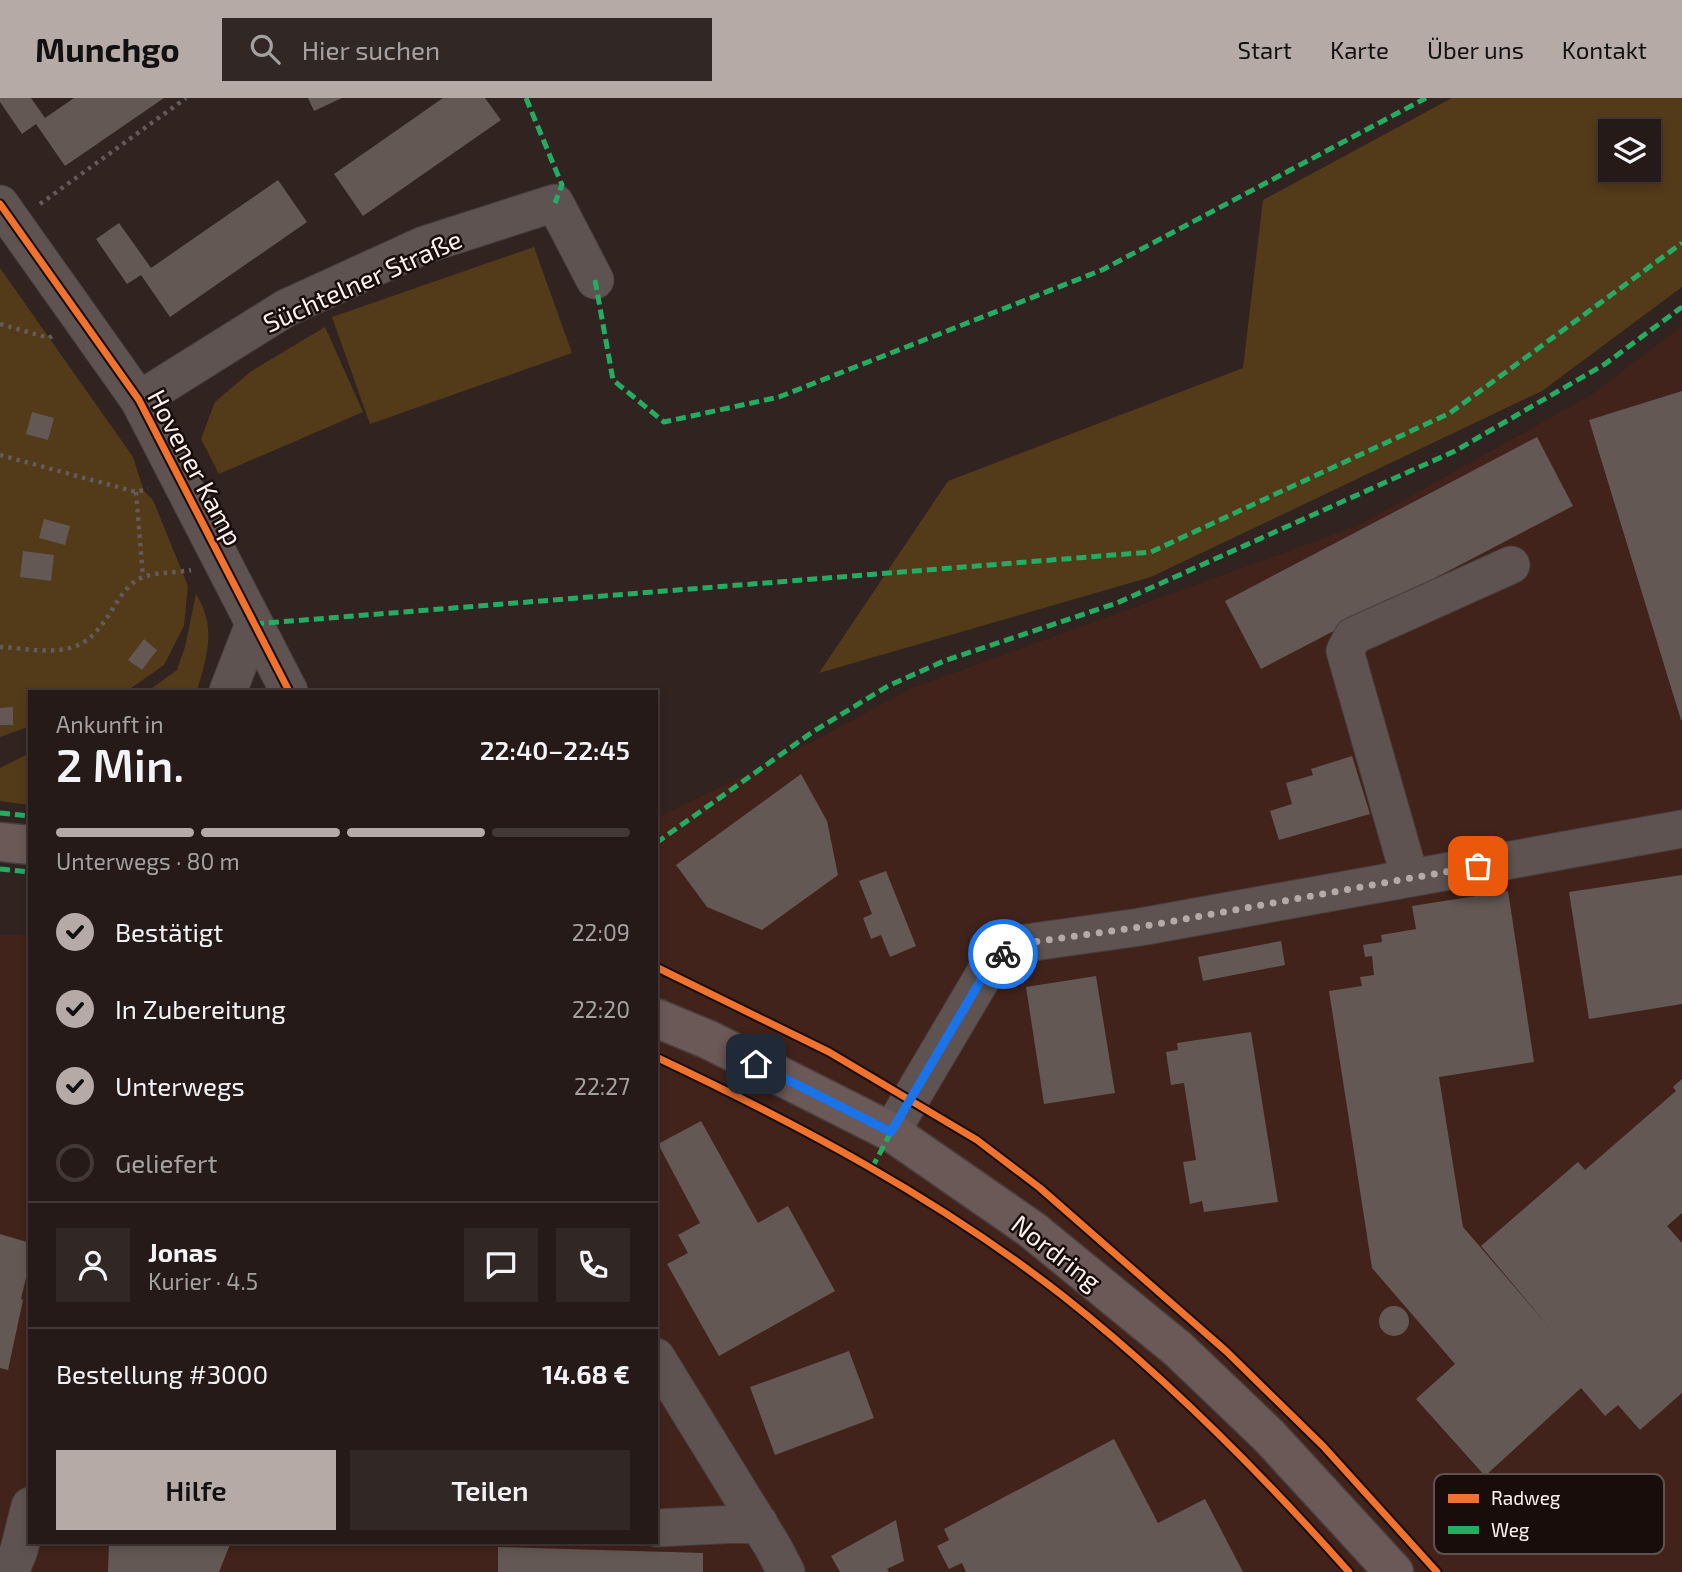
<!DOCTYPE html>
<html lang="de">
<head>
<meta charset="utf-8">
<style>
  :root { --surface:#251a18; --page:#312725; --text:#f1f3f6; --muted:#a3a1a2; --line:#423837; --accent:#b6aaa7 }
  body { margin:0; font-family:"Exo 2",sans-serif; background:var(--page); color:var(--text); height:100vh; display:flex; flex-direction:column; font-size:26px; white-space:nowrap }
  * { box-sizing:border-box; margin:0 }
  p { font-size:23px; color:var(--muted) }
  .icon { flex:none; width:38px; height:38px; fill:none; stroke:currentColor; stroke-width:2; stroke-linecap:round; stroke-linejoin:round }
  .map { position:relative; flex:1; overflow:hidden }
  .side { position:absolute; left:28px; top:592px; width:630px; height:854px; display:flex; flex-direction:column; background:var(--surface); border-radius:0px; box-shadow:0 4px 10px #0003,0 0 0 2px var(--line) }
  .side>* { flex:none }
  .tools { position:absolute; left:1598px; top:21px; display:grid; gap:14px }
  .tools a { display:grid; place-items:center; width:63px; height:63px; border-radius:0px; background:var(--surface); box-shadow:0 4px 10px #0003,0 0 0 2px var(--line); font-size:35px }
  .pin { position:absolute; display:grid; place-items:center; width:60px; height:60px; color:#fff; margin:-30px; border-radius:14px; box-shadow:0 4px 10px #0006 }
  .courier { position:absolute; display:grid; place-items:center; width:70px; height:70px; margin:-35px; border:5px solid #1a73e8; border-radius:50%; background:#fff; color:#222; box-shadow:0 2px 9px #0007 }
  .overview em { font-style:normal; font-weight:600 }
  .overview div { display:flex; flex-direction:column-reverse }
  .overview { display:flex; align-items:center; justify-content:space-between; height:119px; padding:0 28px }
  h1 { font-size:46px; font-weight:600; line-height:52px }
  .bar { display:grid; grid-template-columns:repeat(4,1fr); gap:10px 7px; align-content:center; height:84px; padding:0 28px }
  .bar i { height:9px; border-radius:5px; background:var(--line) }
  .bar .on { background:var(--accent) }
  .bar p { grid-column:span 4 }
  .line { display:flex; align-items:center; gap:18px; padding:0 28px; border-top:2px solid var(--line) }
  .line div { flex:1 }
  .round { display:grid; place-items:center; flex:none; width:74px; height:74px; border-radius:0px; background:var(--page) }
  ol { padding:0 28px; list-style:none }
  li { display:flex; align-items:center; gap:21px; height:77px }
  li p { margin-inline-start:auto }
  li .icon { padding:7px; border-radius:50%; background:var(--accent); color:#111; stroke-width:4 }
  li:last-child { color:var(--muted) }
  li i { width:38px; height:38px; border:4px solid var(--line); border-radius:50% }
  .primary-button { display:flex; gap:14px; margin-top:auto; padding:14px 28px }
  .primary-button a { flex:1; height:80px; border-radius:0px; background:var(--accent); color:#111; font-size:28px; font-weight:600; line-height:80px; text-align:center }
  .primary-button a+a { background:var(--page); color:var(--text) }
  header { display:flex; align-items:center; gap:42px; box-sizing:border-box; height:98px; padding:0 35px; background:var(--accent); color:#111 }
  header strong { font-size:33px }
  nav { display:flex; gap:38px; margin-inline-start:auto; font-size:24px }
  .search { width:490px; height:63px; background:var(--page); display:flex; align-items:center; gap:18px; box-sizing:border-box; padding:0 24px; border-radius:0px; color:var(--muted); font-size:26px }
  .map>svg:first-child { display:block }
</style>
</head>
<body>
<header>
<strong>Munchgo</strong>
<div class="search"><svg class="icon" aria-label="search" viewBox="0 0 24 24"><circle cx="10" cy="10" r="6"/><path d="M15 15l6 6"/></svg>Hier suchen</div>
<nav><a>Start</a><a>Karte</a><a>Über uns</a><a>Kontakt</a></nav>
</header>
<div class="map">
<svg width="1682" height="1474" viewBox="0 0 1682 1474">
  <rect width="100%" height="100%" fill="#312320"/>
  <path fill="#41231b" d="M1682 228V1474H0V837H30V1444H656V720L793 654 912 590 1357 428 1591 297Z"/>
  <path fill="#533a19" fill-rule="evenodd" d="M1452 0H1682V189L1542 293 1151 479 819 575 948 383 1243 270 1263 102ZM1610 33H1648V72H1610Z
    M534 149 572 255 370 326 332 219Z
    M0 170 133 359 144 393 153 402 188 488 184 528 164 567 127 593H30V628L0 639Z
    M325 229 363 314 219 376 201 341 215 304 250 274Z
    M196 496C217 530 207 557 197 593H148L177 572 185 549Z
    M30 655V707L0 703V670Z"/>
  <path fill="#645854" d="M0 0H31L45 20 74 0H164L65 68 36 26 22 36 0 4Z
    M308 0H342L314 13Z
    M443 0H485L501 22 363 118 334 76Z
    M278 82 307 124 170 219 141 177 127 186 96 141 119 125 151 170Z
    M1682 293V622H1681L1589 322Z
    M32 314 54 320 48 342 26 336Z
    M1537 339 1573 408 1261 571 1225 503Z
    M44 421 70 428 65 447 39 440Z
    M23 453 54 457 51 483 20 479Z
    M144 541 157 552 142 572 128 562Z
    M13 609V627H0V610Z
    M1352 658 1370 716 1279 742 1270 713 1292 706 1286 685 1313 677 1311 671Z
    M801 676 827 723 838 777 762 832 707 809 676 767Z
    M886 773 916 848 890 859 881 837 871 841 863 820 872 816 859 783Z
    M1682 777V906L1589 921 1569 794Z
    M1508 793 1534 964 1439 979 1463 1129 1549 1229 1481 1148 1578 1064 1585 1072 1676 993 1673 989 1682 981V1115L1667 1128 1682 1145V1295L1640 1332 1618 1307 1605 1318 1581 1290 1485 1378 1416 1301 1455 1266 1372 1170 1329 893 1362 888 1360 879 1374 877 1372 858 1365 859 1363 847 1382 844 1381 837 1416 831 1412 808Z
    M1281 843 1285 867 1203 883 1198 859Z
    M1096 878 1115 995 1044 1006 1026 889Z
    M1251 934 1278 1104 1204 1114 1202 1103 1190 1106 1183 1064 1196 1062 1184 985 1171 987 1166 954 1178 952 1177 945Z
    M701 1023 758 1125 788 1108 835 1193 719 1258 667 1166 688 1155 678 1137 700 1125 658 1046Z
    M0 1136 30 1145V1163L21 1201 23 1202 8 1272 0 1270Z
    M1379 1223a15 15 0 1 1 30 0a15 15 0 1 1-30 0Z
    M849 1253 874 1320 775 1357 750 1289Z
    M1114 1341 1158 1425 1205 1401 1243 1474H966L962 1465 949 1471 937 1448 949 1442 944 1431Z
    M896 1422 904 1463 887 1471 889 1474H840L831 1458Z
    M109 1444H231L219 1474H108Z
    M498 1449 703 1455V1474H498Z"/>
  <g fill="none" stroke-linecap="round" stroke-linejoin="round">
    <g stroke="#493e3d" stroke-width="39">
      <path id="minor" d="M0 106 139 302 289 593
        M139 302 286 210 424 147 555 105 595 182
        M228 593 254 526
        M1410 780 1345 553 1353 538 1511 467
        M891 1034 988 870 1012 847 1140 829 1682 731
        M656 1259 773 1449 786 1474
        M656 1430 759 1425
        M10 1474 19 1452 30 1408"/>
    </g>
    <g stroke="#493e3d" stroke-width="41">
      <path id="major" d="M0 744 30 747
        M656 920 709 942 891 1034 1031 1131 1178 1251 1269 1338 1394 1474"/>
    </g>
    <path stroke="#645a57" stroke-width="4.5" stroke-dasharray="3.5 5" stroke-linecap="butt" d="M40 106 186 0
      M0 226 49 240 52 238
      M0 357 136 394 148 391
      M136 394 143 479
      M0 549C23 550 54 557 76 548 109 535 115 490 143 479 156 474 176 475 191 472"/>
    <use href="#minor" stroke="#5e5350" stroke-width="37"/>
    <use href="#major" stroke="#6a5957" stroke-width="38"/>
    <path stroke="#26ab63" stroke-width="5" stroke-dasharray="10 5" stroke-linecap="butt" d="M526 0 562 87 555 105
      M595 182 613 282 664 324 779 299 1102 172 1426 0
      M254 526 1151 454 1450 315 1682 145
      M0 715 30 718
      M656 745 814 633 888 588 944 563 1117 505 1455 353 1605 266 1682 209
      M0 771 30 774
      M872 1070 891 1034"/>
    <g stroke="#180d0a" stroke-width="11">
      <path id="cycleway" d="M0 106 139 302 289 593
        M656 869 829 954 977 1042 1040 1090 1226 1253 1323 1348 1437 1474
        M656 959C798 1026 939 1101 1063 1198 1167 1280 1261 1375 1349 1474"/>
    </g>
    <use href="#cycleway" stroke="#ef722f" stroke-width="7"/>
  </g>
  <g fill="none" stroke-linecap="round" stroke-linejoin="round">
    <path stroke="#b6aaa7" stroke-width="7" stroke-dasharray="0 12.6" d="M1003 856 1012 847 1140 829 1478 768"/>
    <path stroke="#1a73e8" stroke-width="9" d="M756 966 891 1034 988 870 1003 856"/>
  </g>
  <g text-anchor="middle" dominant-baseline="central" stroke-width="5" stroke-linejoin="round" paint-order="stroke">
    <g font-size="26" fill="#fdf2ef" stroke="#180d0a">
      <text transform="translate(362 182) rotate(-24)">Süchtelner Straße</text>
      <text transform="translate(196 369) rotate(62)">Hovener Kamp</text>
      <text transform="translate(1057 1154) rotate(38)">Nordring</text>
    </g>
  </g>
  <rect x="1434" y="1376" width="230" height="80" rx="10" fill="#180d0a" stroke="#5d524f" stroke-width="2"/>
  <rect x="1448" y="1396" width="31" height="9" fill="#ef722f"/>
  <rect x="1448" y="1428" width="31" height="8" fill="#26ab63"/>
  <g font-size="19" fill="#fdf2ef">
    <text x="1491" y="1407">Radweg</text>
    <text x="1491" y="1439">Weg</text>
  </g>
</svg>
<div class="tools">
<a><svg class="icon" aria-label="layers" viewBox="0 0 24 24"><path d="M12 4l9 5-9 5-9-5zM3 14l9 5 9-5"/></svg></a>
</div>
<div class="pin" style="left:1478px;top:768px;background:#ea580c"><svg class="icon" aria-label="bag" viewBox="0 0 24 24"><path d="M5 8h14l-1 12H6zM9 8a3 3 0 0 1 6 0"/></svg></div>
<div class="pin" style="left:756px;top:966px;background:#1f2937"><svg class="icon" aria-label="home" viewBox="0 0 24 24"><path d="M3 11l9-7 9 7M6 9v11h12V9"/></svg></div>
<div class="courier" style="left:1003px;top:856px"><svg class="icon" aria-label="bike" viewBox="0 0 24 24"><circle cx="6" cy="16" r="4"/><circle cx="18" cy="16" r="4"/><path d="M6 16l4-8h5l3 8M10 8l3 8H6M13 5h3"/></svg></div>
<section class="side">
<div class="overview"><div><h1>2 Min.</h1><p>Ankunft in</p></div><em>22:40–22:45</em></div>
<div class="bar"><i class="on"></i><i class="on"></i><i class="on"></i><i></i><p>Unterwegs · 80 m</p></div>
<ol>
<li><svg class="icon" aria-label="check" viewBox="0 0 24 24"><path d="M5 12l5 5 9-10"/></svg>Bestätigt<p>22:09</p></li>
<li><svg class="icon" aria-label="check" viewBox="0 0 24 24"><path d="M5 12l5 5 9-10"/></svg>In Zubereitung<p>22:20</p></li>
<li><svg class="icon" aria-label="check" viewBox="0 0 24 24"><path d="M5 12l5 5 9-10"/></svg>Unterwegs<p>22:27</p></li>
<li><i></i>Geliefert</li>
</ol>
<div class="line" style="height:126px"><a class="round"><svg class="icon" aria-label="person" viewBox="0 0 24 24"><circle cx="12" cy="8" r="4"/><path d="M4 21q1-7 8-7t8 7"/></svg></a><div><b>Jonas</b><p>Kurier · 4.5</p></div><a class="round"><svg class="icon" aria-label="chat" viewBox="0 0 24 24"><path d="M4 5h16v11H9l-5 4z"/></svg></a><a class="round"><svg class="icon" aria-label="phone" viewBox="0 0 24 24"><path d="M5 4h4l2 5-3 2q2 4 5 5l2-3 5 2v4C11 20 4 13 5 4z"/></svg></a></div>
<div class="line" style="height:91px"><div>Bestellung #3000</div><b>14.68 €</b></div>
<div class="primary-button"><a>Hilfe</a><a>Teilen</a></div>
</section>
</div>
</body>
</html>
